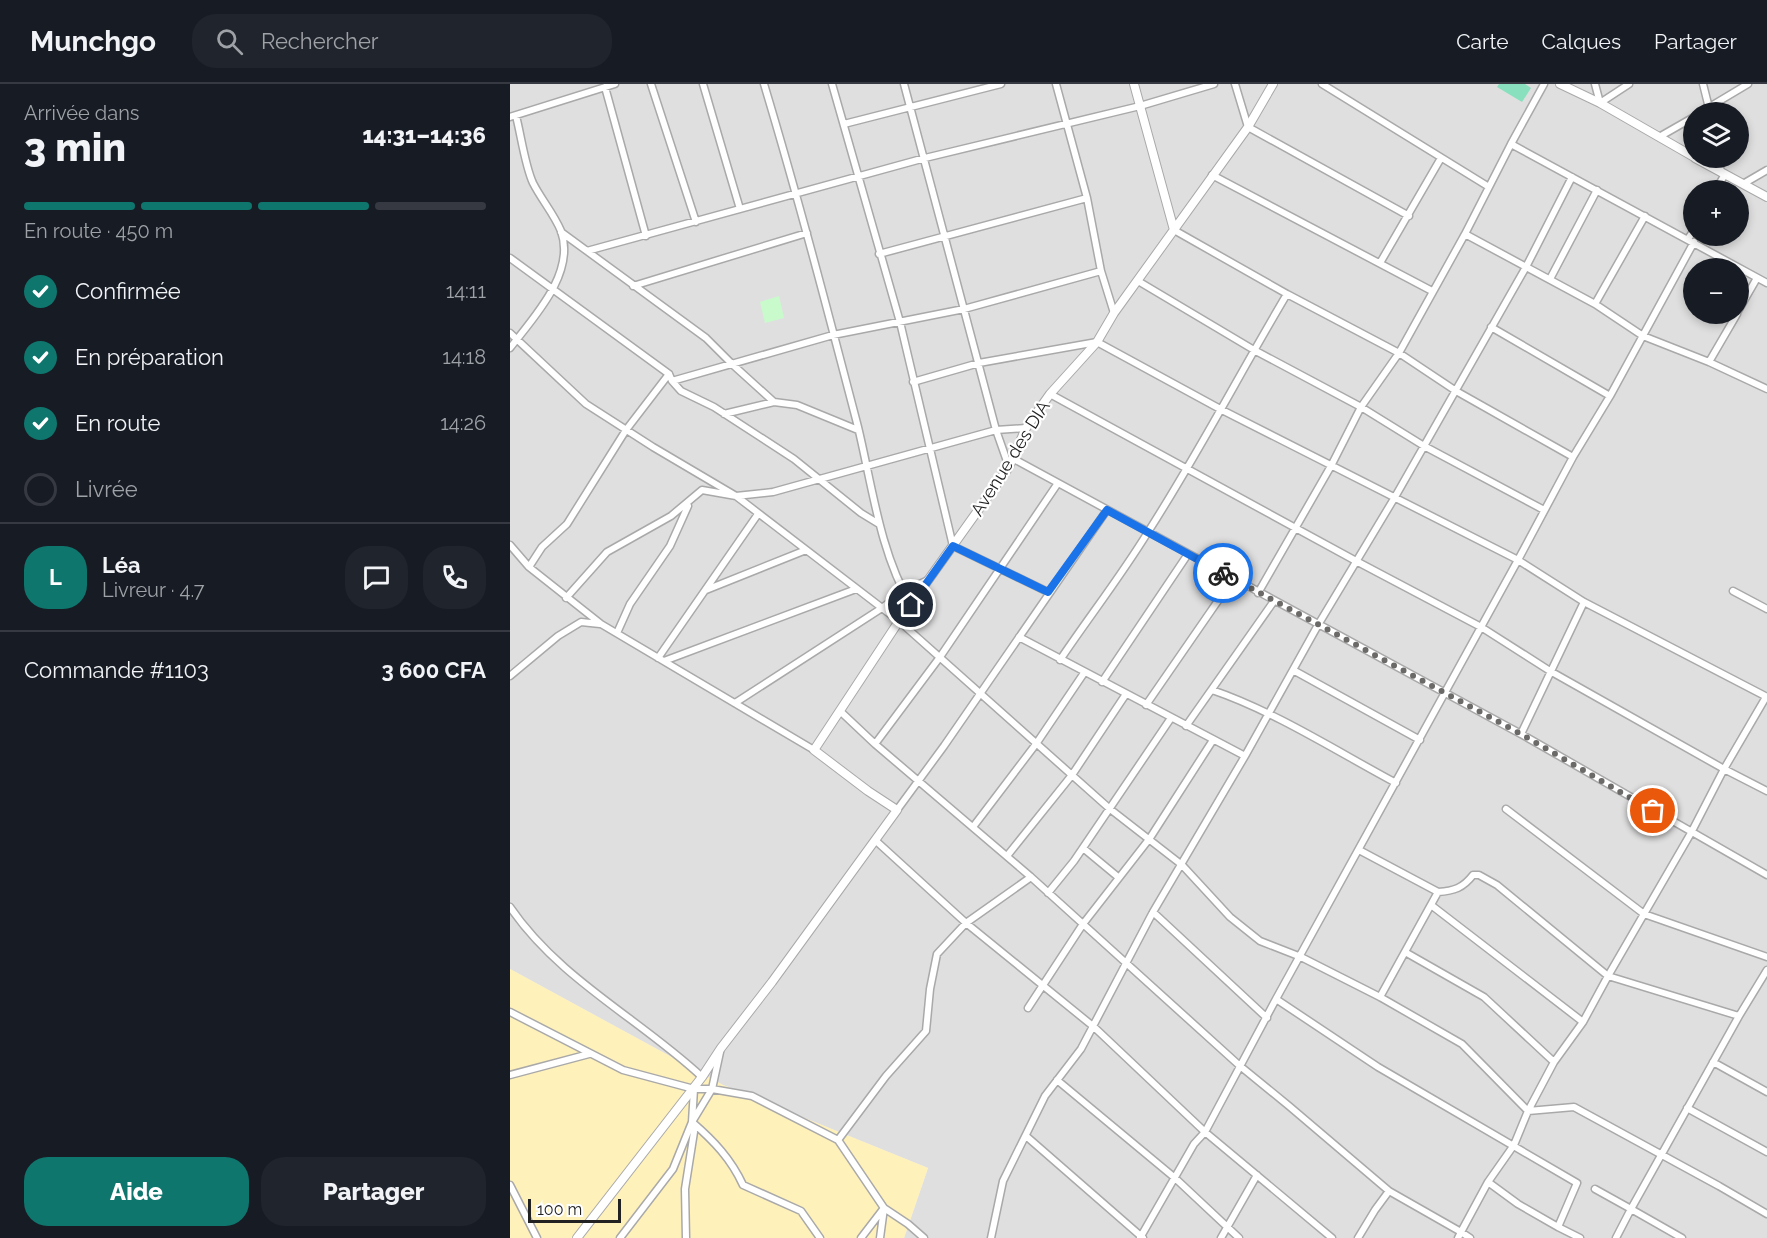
<!DOCTYPE html>
<html lang="fr">
<head>
<meta charset="utf-8">
<style>
  :root { --surface:#171b24; --page:#20242c; --text:#f1f3f6; --muted:#9ea1a6; --line:#363941; --accent:#0f766e }
  body { margin:0; font-family:Raleway,sans-serif; background:var(--page); color:var(--text); height:100vh; display:flex; flex-direction:column; font-size:22px; white-space:nowrap }
  * { box-sizing:border-box; margin:0 }
  p { font-size:20px; color:var(--muted) }
  .icon { flex:none; width:33px; height:33px; fill:none; stroke:currentColor; stroke-width:2; stroke-linecap:round; stroke-linejoin:round }
  .map { position:relative; flex:1; overflow:hidden }
  .drawer { display:flex; flex-direction:column; background:var(--surface); width:510px }
  .drawer>* { flex:none }
  .tools { position:absolute; left:1173px; top:18px; display:grid; gap:12px }
  .tools a { display:grid; place-items:center; width:66px; height:66px; border-radius:50%; background:var(--surface); box-shadow:0 3px 9px #0003; font-size:30px }
  .scale { position:absolute; left:18px; bottom:15px; width:93px; box-sizing:border-box; padding-left:6px; border:3px solid #222; border-top:0; font-size:16px; line-height:21px; white-space:nowrap; color:#222; -webkit-text-stroke:4px #fff; paint-order:stroke }
  .pin { position:absolute; display:grid; place-items:center; width:51px; height:51px; color:#fff; margin:-26px; border:3px solid #fff; border-radius:50%; box-shadow:0 2px 6px #0007 }
  .courier { position:absolute; display:grid; place-items:center; width:60px; height:60px; margin:-30px; border:4px solid #1a73e8; border-radius:50%; background:#fff; color:#222; box-shadow:0 2px 8px #0007 }
  .overview em { font-style:normal; font-weight:800 }
  .overview div { display:flex; flex-direction:column-reverse }
  .overview { display:flex; align-items:center; justify-content:space-between; height:102px; padding:0 24px }
  h1 { font-size:39px; font-weight:800; line-height:45px }
  .bar { display:grid; grid-template-columns:repeat(4,1fr); gap:9px 6px; align-content:center; height:72px; padding:0 24px }
  .bar i { height:8px; border-radius:4px; background:var(--line) }
  .bar .active { background:var(--accent) }
  .bar p { grid-column:span 4 }
  .line { display:flex; align-items:center; gap:15px; padding:0 24px; border-top:2px solid var(--line) }
  .line div { flex:1 }
  .round { display:grid; place-items:center; flex:none; width:63px; height:63px; border-radius:24px; background:var(--page) }
  ol { padding:0 24px; list-style:none }
  li { display:flex; align-items:center; gap:18px; height:66px }
  li p { margin-inline-start:auto }
  li .icon { padding:6px; border-radius:50%; background:var(--accent); color:#fff; stroke-width:4 }
  li:last-child { color:var(--muted) }
  li i { width:33px; height:33px; border:3px solid var(--line); border-radius:50% }
  .cta { display:flex; gap:12px; margin-top:auto; padding:12px 24px }
  .cta a { flex:1; height:69px; border-radius:24px; background:var(--accent); color:#fff; font-size:24px; font-weight:800; line-height:69px; text-align:center }
  .cta a+a { background:var(--page); color:var(--text) }
  header { display:flex; align-items:center; gap:36px; box-sizing:border-box; height:84px; padding:0 30px; background:var(--surface); border-bottom:2px solid var(--line) }
  header strong { font-size:28px }
  nav { display:flex; gap:33px; margin-inline-start:auto; font-size:21px }
  .search { width:420px; height:54px; background:var(--page); display:flex; align-items:center; gap:15px; box-sizing:border-box; padding:0 21px; border-radius:24px; color:var(--muted); font-size:22px }
  main { display:flex; flex:1; min-height:0 }
  .map>svg:first-child { display:block }
</style>
</head>
<body>
<header>
<strong>Munchgo</strong>
<div class="search"><svg class="icon" aria-label="search" viewBox="0 0 24 24"><circle cx="10" cy="10" r="6"/><path d="M15 15l6 6"/></svg>Rechercher</div>
<nav><a>Carte</a><a>Calques</a><a>Partager</a></nav>
</header>
<main>
<section class="drawer">
<div class="overview"><div><h1>3 min</h1><p>Arrivée dans</p></div><em>14:31–14:36</em></div>
<div class="bar"><i class="active"></i><i class="active"></i><i class="active"></i><i></i><p>En route · 450 m</p></div>
<ol>
<li><svg class="icon" aria-label="check" viewBox="0 0 24 24"><path d="M5 12l5 5 9-10"/></svg>Confirmée<p>14:11</p></li>
<li><svg class="icon" aria-label="check" viewBox="0 0 24 24"><path d="M5 12l5 5 9-10"/></svg>En préparation<p>14:18</p></li>
<li><svg class="icon" aria-label="check" viewBox="0 0 24 24"><path d="M5 12l5 5 9-10"/></svg>En route<p>14:26</p></li>
<li><i></i>Livrée</li>
</ol>
<div class="line" style="height:108px"><b class="round" style="background:var(--accent);color:#fff">L</b><div><b>Léa</b><p>Livreur · 4.7</p></div><a class="round"><svg class="icon" aria-label="chat" viewBox="0 0 24 24"><path d="M4 5h16v11H9l-5 4z"/></svg></a><a class="round"><svg class="icon" aria-label="phone" viewBox="0 0 24 24"><path d="M5 4h4l2 5-3 2q2 4 5 5l2-3 5 2v4C11 20 4 13 5 4z"/></svg></a></div>
<div class="line" style="height:78px"><div>Commande #1103</div><b>3 600 CFA</b></div>
<div class="cta"><a>Aide</a><a>Partager</a></div>
</section>
<div class="map">
<svg width="1257" height="1154" viewBox="0 0 1257 1154">
  <rect width="100%" height="100%" fill="#f2efe9"/>
  <path fill="#e0dfdf" fill-rule="evenodd" d="M0 0H1257V1154H394L418 1084 213 1001 0 885ZM1184 28H1228V74H1184ZM1184 106H1228V152H1184ZM1184 184H1228V230H1184Z"/>
  <path fill="#fff1ba" d="M0 885 213 1001 418 1084 394 1154H0Z"/>
  <path fill="#c8facc" d="M269 212 274 234 255 239 250 218Z"/>
  <path fill="#88e0be" d="M989 0H1015L1021 4 1012 18 987 3Z"/>
  <g fill="none" stroke-linecap="round" stroke-linejoin="round">
    <g stroke="#a9a9a9" stroke-width="9">
      <path id="minor" d="M141 0 186 138
        M193 0 230 125
        M254 0C288 113 318 228 348 343 362 401 370 469 401 521
        M322 0 390 238 443 462 538 508
        M546 0 577 114 591 187 604 229
        M725 0 738 43 899 132
        M812 0 979 103
        M1085 0 1090 19 1119 0
        M1193 0 1200 28
        M95 3 136 152
        M1191 28 1238 0
        M0 33 105 0
        M334 40 491 0
        M1149 53 1184 33
        M1001 60 1257 199
        M1208 74 1211 88
        M702 91 922 207
        M1233 100 1257 86
        M1206 106 1215 90
        M664 146 777 210 889 269 946 307 1063 373
        M51 148 196 254 222 280 264 318 287 321 348 346
        M955 150 1085 220 1133 252 1199 278 1257 305
        M1178 155 1184 146
        M77 167 415 74 630 22 704 0
        M369 170 577 114
        M0 174 159 290 162 297 323 251 454 225 591 187
        M870 179 931 74
        M1040 195 1087 106
        M628 197 744 266 851 323 914 362 1034 426
        M123 202 297 149
        M1085 220 1135 132
        M1228 227 1247 194
        M981 243 1100 312
        M0 249 76 320 143 363 226 412 389 537 600 725 672 781 720 833 750 857 791 873 870 913 952 960 1018 1027 1064 1023 1209 1102 1257 1130
        M0 264C24 233 66 189 51 147 44 130 31 115 23 99 15 82 11 51 6 32
        M1199 278 1227 230
        M162 297 171 307 204 323 284 375 351 429 369 440
        M403 298 469 279 587 258 712 326 1008 476 1074 518 1257 613
        M540 310 846 477 971 543 1040 587 1214 685 1257 707
        M214 330 264 318
        M502 374 1011 650 1257 791
        M499 383 486 346 516 344
        M0 461 19 483 91 540 304 666
        M19 483 32 463 57 440 116 346 159 290
        M196 506 296 466
        M1223 507 1257 525
        M748 509 821 382 851 323 889 269 955 150 1001 60 1034 0
        M56 514 97 468 161 432 192 406 226 412 263 408 486 346 394 0
        M107 549 120 520 160 462 178 422
        M509 553 735 672
        M148 574 248 430
        M550 576C579 533 611 492 638 448 688 370 730 289 777 210
        M154 577 346 505
        M783 586 910 656
        M0 592 48 552 71 538 90 540
        M592 598 678 470
        M702 606C764 627 828 668 886 699
        M225 619 372 524 393 508 418 496
        M636 621 723 495
        M330 627 365 660 521 793 730 982 779 1022 879 1107
        M676 642 764 517
        M1011 650 1074 518
        M365 660 430 573 548 399
        M996 725 1134 830 1257 873
        M387 726 434 662 597 426
        M463 743 526 660 574 589
        M365 756 456 839 584 943 695 1048 822 1154
        M573 764 608 793
        M849 766 928 808 870 913
        M497 772 562 691 616 610
        M928 808C944 807 953 804 963 791H969L987 801 1098 892 1229 932
        M538 809 564 777 661 634
        M921 821 1073 938
        M0 823C49 895 130 935 192 993
        M643 828 757 934
        M895 868 974 913 1044 978
        M766 915 868 983 1067 1099 1048 1143 1070 1154
        M518 924 573 840 640 754 703 656
        M0 928 113 986 184 1005H202L242 1012 328 1056 374 1124 398 1140 414 1154
        M1203 978 1257 1008
        M0 991 79 970
        M547 996 665 1094 729 1154
        M1177 1024 1257 1068
        M182 1038C204 1057 221 1075 233 1101L291 1127 310 1154
        M516 1052 633 1154
        M328 1056 376 992 416 947 420 905 427 870 456 839 521 793
        M978 1098 1008 1120 1048 1143
        M0 1101 27 1154
        M1085 1105 1121 1125 1106 1154
        M110 1154 163 1085 182 1038 202 1005 210 968
        M176 1154 175 1105 184 1048 182 1038 184 1005
        M351 1154 374 1124 370 1154
        M481 1154 493 1097 535 1012 571 965 643 828 735 672 808 541 885 413 1016 183 1062 93
        M630 1154 684 1060 695 1048 766 915 1008 476 1063 373 1100 312 1184 158
        M711 1154 747 1091
        M848 1154 865 1126 879 1107 951 1148 978 1098 1004 1061 1018 1027 1044 978 1073 938 1098 892 1181 749 1214 685 1256 613
        M948 1154 951 1148 960 1154
        M1172 1154 1121 1125 1229 932 1257 886"/>
    </g>
    <g stroke="#a9a9a9" stroke-width="10">
      <path id="tertiary" d="M624 0 664 146
        M1050 0 1090 19 1184 73
        M1185 74 1257 113
        M67 1154 192 993 211 964 262 898 387 726 358 707 304 666 389 537 499 383 516 344 540 310 587 258 604 229 738 43 763 0"/>
    </g>
    <use href="#minor" stroke="#fff" stroke-width="6"/>
    <use href="#tertiary" stroke="#fff" stroke-width="8"/>
  </g>
  <g fill="none" stroke-linecap="round" stroke-linejoin="round">
    <path stroke="#6b6a68" stroke-width="6" stroke-dasharray="0 10.8" d="M713 489 1011 650 1143 727"/>
    <path stroke="#1a73e8" stroke-width="8" d="M401 521 443 462 538 508 597 426 713 489"/>
  </g>
  <g text-anchor="middle" dominant-baseline="central" stroke-width="4.5" stroke-linejoin="round" paint-order="stroke">
    <g font-size="18" fill="#222" stroke="#fff">
      <text transform="translate(500 374) rotate(-58)">Avenue des DIA</text>
    </g>
  </g>
</svg>
<div class="tools">
<a><svg class="icon" aria-label="layers" viewBox="0 0 24 24"><path d="M12 4l9 5-9 5-9-5zM3 14l9 5 9-5"/></svg></a>
<a>+</a>
<a>−</a>
</div>
<div class="scale">100 m</div>
<div class="pin" style="left:1143px;top:727px;background:#ea580c"><svg class="icon" aria-label="bag" viewBox="0 0 24 24"><path d="M5 8h14l-1 12H6zM9 8a3 3 0 0 1 6 0"/></svg></div>
<div class="pin" style="left:401px;top:521px;background:#1f2937"><svg class="icon" aria-label="home" viewBox="0 0 24 24"><path d="M3 11l9-7 9 7M6 9v11h12V9"/></svg></div>
<div class="courier" style="left:713px;top:489px"><svg class="icon" aria-label="bike" viewBox="0 0 24 24"><circle cx="6" cy="16" r="4"/><circle cx="18" cy="16" r="4"/><path d="M6 16l4-8h5l3 8M10 8l3 8H6M13 5h3"/></svg></div>
</div>
</main>
</body>
</html>
